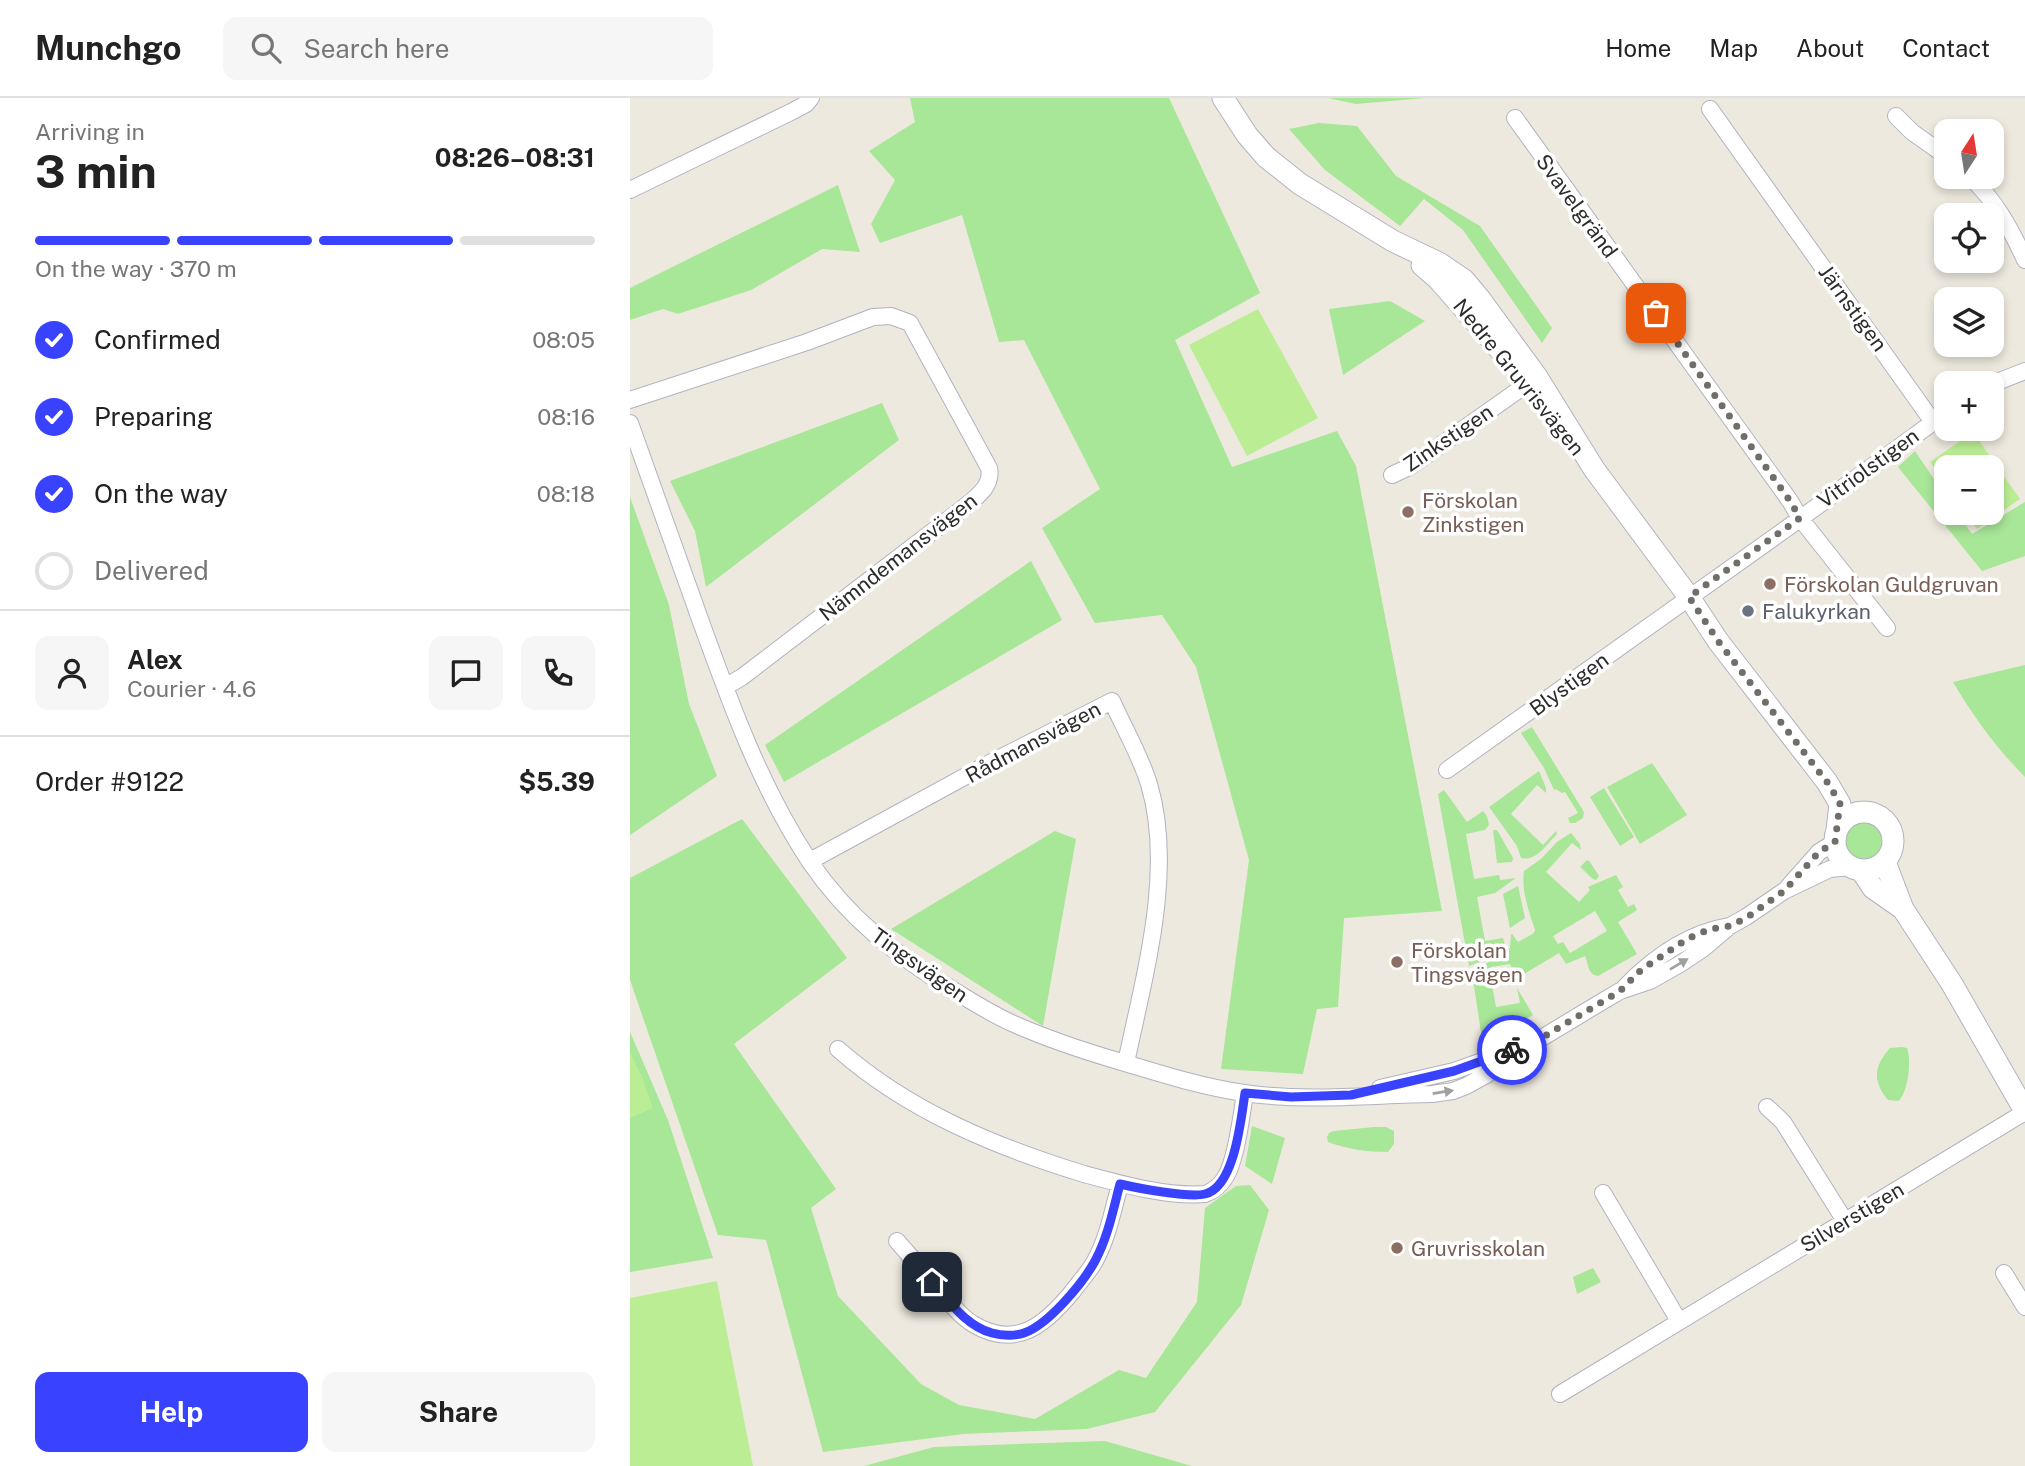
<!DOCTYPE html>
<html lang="en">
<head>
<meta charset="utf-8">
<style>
  :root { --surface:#fff; --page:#f6f6f6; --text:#222; --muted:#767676; --line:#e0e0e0; --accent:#3942ff }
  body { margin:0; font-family:"Public Sans",sans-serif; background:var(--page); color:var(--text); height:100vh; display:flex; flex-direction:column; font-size:26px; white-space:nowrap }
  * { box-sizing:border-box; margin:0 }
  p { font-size:23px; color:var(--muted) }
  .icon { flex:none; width:38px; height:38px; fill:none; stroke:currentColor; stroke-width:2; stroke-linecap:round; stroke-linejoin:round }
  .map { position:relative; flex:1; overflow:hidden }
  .drawer { display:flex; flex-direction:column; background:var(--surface); width:630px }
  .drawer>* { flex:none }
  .needle { width:46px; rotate:12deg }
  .controls { position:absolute; left:1304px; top:21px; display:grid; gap:14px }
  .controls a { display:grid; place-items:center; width:70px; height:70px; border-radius:14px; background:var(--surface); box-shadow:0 4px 10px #0003; font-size:35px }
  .pin { position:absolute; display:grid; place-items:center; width:60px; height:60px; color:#fff; margin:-30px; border-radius:14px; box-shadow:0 4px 10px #0006 }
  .courier { position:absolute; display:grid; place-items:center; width:70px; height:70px; margin:-35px; border:5px solid #3942ff; border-radius:50%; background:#fff; color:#222; box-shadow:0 2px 9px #0007 }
  .headline em { font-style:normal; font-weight:700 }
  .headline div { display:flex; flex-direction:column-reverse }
  .headline { display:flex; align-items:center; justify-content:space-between; height:119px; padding:0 35px }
  h1 { font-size:46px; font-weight:700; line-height:52px }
  .bar { display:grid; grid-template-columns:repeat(4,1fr); gap:10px 7px; align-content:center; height:84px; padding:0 35px }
  .bar i { height:9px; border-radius:5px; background:var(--line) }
  .bar .active { background:var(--accent) }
  .bar p { grid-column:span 4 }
  .line { display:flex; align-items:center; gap:18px; padding:0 35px; border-top:2px solid var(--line) }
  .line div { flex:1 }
  .round { display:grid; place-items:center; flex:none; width:74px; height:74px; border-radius:14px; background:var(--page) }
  ol { padding:0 35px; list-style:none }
  li { display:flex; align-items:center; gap:21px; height:77px }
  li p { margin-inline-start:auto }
  li .icon { padding:7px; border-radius:50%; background:var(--accent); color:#fff; stroke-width:4 }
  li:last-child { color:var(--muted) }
  li i { width:38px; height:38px; border:4px solid var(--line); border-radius:50% }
  .primary-button { display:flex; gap:14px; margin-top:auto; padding:14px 35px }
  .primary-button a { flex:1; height:80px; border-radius:14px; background:var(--accent); color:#fff; font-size:28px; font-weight:700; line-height:80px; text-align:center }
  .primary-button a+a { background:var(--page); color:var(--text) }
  header { display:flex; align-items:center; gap:42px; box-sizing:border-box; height:98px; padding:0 35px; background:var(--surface); border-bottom:2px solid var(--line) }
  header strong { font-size:33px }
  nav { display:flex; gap:38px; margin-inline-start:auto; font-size:24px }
  .search { width:490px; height:63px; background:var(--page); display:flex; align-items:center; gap:18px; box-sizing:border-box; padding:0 24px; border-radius:14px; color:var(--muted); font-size:26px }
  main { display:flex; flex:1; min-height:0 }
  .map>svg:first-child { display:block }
</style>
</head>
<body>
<header>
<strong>Munchgo</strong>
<div class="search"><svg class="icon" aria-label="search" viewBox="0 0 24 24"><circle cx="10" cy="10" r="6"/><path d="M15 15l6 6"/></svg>Search here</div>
<nav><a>Home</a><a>Map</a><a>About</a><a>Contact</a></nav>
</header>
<main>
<section class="drawer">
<div class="headline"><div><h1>3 min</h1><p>Arriving in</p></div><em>08:26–08:31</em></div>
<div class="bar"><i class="active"></i><i class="active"></i><i class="active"></i><i></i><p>On the way · 370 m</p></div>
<ol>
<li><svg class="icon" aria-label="check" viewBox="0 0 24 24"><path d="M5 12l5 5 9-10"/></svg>Confirmed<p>08:05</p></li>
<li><svg class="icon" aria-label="check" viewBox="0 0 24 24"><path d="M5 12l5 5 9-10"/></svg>Preparing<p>08:16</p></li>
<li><svg class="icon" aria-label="check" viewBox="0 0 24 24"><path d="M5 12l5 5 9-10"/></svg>On the way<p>08:18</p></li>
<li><i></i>Delivered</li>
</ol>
<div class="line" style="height:126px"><a class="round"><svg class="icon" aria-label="person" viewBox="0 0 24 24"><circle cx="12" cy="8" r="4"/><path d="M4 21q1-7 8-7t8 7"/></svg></a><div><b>Alex</b><p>Courier · 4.6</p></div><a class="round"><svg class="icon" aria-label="chat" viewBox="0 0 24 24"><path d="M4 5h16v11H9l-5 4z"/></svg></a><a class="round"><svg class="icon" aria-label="phone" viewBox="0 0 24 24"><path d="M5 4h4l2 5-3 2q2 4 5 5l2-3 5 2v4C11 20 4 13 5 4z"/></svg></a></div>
<div class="line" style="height:91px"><div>Order #9122</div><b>$5.39</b></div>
<div class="primary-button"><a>Help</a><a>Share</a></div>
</section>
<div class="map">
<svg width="1395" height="1368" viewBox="0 0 1395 1368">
  <rect width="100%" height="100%" fill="#eee9de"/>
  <path fill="#a8e698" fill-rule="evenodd" d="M280 0H539L630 195 545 242 602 369 707 333 726 368 812 813 714 820 708 909 687 911 673 976 591 971 619 762 566 569 532 517 465 525 412 430 470 391 394 242 369 244 332 117 250 145 241 126 265 82 239 53 285 24Z
    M698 0H795L726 6Z
    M689 25 727 28 766 78 850 128 922 230 912 245 833 132 794 101 770 128 695 72 659 31Z
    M208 87 230 154 192 151 121 192 48 216 33 211 0 222V190Z
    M760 203 795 223 713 277 699 211Z
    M252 305 269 342 76 489 65 433 40 383Z
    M1285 353 1316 399V415H1327L1342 436 1395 404V458L1352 473 1268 369Z
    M0 399 39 507 59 606 87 678 0 737Z
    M401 463 432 522 154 684 135 647Z
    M1395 567V679C1367 651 1343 618 1323 584Z
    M902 629 954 714 953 720 945 725H940L938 720 948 715 935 694 932 695 926 691 924 692 914 670 891 635Z
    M1022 665 1057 717 1010 746 977 689Z
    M909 673 916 690V695L907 687 881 716 913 747 926 733 927 736C917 746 906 764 891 760L887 748 859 709Z
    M974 690 1004 739 990 748 960 699Z
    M814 692 837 724 853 713 857 718 859 727 855 732 836 736 844 781 869 777 870 782 886 780 865 795 847 799 855 843 873 840 875 848 852 863 839 868 808 696Z
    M112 721 217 860 104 946 206 1091 181 1110 208 1198 291 1286 329 1307 405 1321 489 1272 516 1280 567 1204 575 1110 606 1088 620 1087 639 1112 611 1207 525 1314 457 1331 333 1336 193 1354 136 1142 88 1137 0 882V780Z
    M1212 743a21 21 0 1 1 42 0a21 21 0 1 1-42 0Z
    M863 732H867L883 760 882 764 867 765Z
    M425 733 446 741 413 928 261 831Z
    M941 735 950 746 951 752 942 745 916 774 949 804 960 792 958 789 986 777 993 789 988 792 998 809 1004 806 1007 812 988 824 1007 856 968 878C957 876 959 867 955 858L936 866 929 855 889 879H886L880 866 861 869 862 876 860 877 866 909 890 905 887 890 903 917 854 945 852 941 842 875 880 850 881 837 882 836 888 844 904 835 905 832C899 814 891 792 894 773L911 761 927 744ZM965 813 977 833 940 855 933 844 928 846 923 838Z
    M957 762 960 764 969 778 966 782 963 781 950 769Z
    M888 788 895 820 880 830 873 796Z
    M0 934 38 1022 83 1160 0 1174Z
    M1272 949 1277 950C1282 964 1278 992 1269 1003L1258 1002C1242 983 1244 968 1260 950Z
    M622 1028 655 1040 642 1086 615 1068Z
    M744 1029H756L764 1033V1046L758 1054C737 1054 717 1051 698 1044L697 1039 699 1035 704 1033Z
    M963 1170 971 1184 947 1196 943 1179Z
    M475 1343 562 1368H234L304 1349Z"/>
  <path fill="#bbee94" d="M628 211 688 320 617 358 559 247Z
    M1343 334 1390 401 1347 431 1336 415H1362V369H1316V386L1300 364Z
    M0 954 12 979 23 1010 0 1020Z
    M87 1183 123 1368H0V1200Z"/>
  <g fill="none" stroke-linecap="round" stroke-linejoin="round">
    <g stroke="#b2b2c0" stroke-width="18">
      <path id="street" d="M1080 11 1303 324
        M1266 18 1282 34 1316 58
        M885 20 1160 403 1170 420 1257 530
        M1340 79C1365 102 1381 131 1395 162
        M0 92 161 14 176 6 181 0
        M1362 286 1395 273
        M0 302 177 244 243 219 261 218 280 225 359 370C363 389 345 400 332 411L112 579 95 589
        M0 325C24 391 47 458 71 524 101 607 131 690 180 764 219 821 265 856 323 892 343 904 363 917 384 926 420 942 457 954 495 965 535 977 573 989 614 995 676 1004 740 997 802 996L823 993 836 988 856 977 905 944 973 903 990 893 1020 883 1050 866 1074 850 1100 828 1116 819 1154 793 1200 771 1221 769
        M762 377 781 368 907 279
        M817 672 1153 433 1316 315
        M180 763 356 667 482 603C494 630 510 657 519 686 545 773 514 878 496 965
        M1158 789 1189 754 1205 744
        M995 889C1024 859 1058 835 1100 828
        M208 951C278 1013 366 1049 454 1076 491 1086 537 1099 575 1096 584 1093 591 1087 596 1078 606 1062 612 1015 615 995
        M750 990 824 973 883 952
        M1137 1009 1153 1024 1215 1123
        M973 1095 1049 1223
        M267 1143C281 1159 295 1175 309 1192 319 1204 330 1218 343 1226 386 1252 415 1227 443 1193 450 1183 459 1174 465 1163 478 1139 483 1112 490 1086
        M1374 1175 1395 1209
        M930 1296 1395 1014"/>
    </g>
    <g stroke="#b2b2c0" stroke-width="23">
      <path id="secondary" d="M593 0 617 37 636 59 670 86 763 143 809 165 834 182 850 201 907 279 964 371 1059 499 1088 543 1197 684 1210 706 1207 732
        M792 167 808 181 879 262
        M1205 743a29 29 0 1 1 58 0a29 29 0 1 1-58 0Z
        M1255 764 1273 811 1322 886 1395 1013
        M1231 772 1243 790 1273 811"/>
    </g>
    <use href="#street" stroke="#fff" stroke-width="16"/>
    <use href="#secondary" stroke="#fff" stroke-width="21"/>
  </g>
  <defs><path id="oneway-solid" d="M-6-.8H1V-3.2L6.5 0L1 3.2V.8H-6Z" transform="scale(1.75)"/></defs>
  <g fill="#a0a0a0">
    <use href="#oneway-solid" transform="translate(1049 866) rotate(-31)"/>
    <use href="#oneway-solid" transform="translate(813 994) rotate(-9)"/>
  </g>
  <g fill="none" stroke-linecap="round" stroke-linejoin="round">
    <path stroke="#706e6a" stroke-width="7" stroke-dasharray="0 12.6" d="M882 952 905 944 990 893 1011 872 1057 841 1080 831 1100 828 1116 820 1154 793 1189 754 1205 744 1210 705 1197 684 1088 543 1059 499 1170 420 1160 403 1026 215"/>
    <path stroke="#3942ff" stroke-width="9" d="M302 1184C319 1203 336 1228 362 1235 372 1238 385 1238 394 1235 418 1227 453 1185 465 1163 478 1139 483 1112 490 1086 507 1090 559 1100 575 1096 605 1089 611 1020 615 995L661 999 721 997 824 973 882 952"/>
  </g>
  <g fill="#8d6e63" stroke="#fff" stroke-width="2.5">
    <circle cx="778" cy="414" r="7"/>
    <circle cx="1140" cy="486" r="7"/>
    <circle cx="767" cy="864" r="7"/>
    <circle cx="767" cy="1150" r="7"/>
  </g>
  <circle fill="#6b7280" stroke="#fff" stroke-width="2.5" cx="1118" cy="513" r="7"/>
  <g text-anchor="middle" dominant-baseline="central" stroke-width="7" stroke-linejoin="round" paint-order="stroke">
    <g font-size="21" fill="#2c2c2c" stroke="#fff">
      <text transform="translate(947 108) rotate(54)">Svavelgränd</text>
      <text transform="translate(1223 210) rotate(54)">Järnstigen</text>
      <text transform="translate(889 279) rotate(51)">Nedre Gruvrisvägen</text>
      <text transform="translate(818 340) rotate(-34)">Zinkstigen</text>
      <text transform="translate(1238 370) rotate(-36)">Vitriolstigen</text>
      <text transform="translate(268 459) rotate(-38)">Nämndemansvägen</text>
      <text transform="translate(939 586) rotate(-36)">Blystigen</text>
      <text transform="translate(403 644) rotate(-28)">Rådmansvägen</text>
      <text transform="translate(290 867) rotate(35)">Tingsvägen</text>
      <text transform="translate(1222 1119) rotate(-31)">Silverstigen</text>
    </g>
    <g font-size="21" fill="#785e54" stroke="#fff" text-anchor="start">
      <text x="792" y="402">Förskolan<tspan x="792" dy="24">Zinkstigen</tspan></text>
      <text x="1154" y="486">Förskolan Guldgruvan</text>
      <text x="781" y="852">Förskolan<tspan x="781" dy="24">Tingsvägen</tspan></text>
      <text x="781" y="1150">Gruvrisskolan</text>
    </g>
    <g font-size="21" fill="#5b616d" stroke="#fff" text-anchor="start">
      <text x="1132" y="513">Falukyrkan</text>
    </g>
  </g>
</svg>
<div class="controls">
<a><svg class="needle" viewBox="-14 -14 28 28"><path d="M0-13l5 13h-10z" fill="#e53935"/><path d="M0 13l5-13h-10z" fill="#767676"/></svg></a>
<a><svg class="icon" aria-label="locate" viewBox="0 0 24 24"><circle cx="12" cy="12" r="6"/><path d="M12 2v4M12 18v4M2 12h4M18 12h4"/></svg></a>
<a><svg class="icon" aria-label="layers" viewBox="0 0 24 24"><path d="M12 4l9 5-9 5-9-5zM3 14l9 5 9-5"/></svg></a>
<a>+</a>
<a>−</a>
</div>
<div class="pin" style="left:1026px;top:215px;background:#ea580c"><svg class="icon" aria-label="bag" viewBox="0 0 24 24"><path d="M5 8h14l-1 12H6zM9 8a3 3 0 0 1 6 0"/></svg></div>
<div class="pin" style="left:302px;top:1184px;background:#1f2937"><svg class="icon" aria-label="home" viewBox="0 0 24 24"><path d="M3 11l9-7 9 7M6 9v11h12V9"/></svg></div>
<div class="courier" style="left:882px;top:952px"><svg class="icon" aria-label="bike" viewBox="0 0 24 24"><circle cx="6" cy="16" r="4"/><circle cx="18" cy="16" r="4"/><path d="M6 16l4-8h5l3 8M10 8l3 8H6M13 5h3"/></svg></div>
</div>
</main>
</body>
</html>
